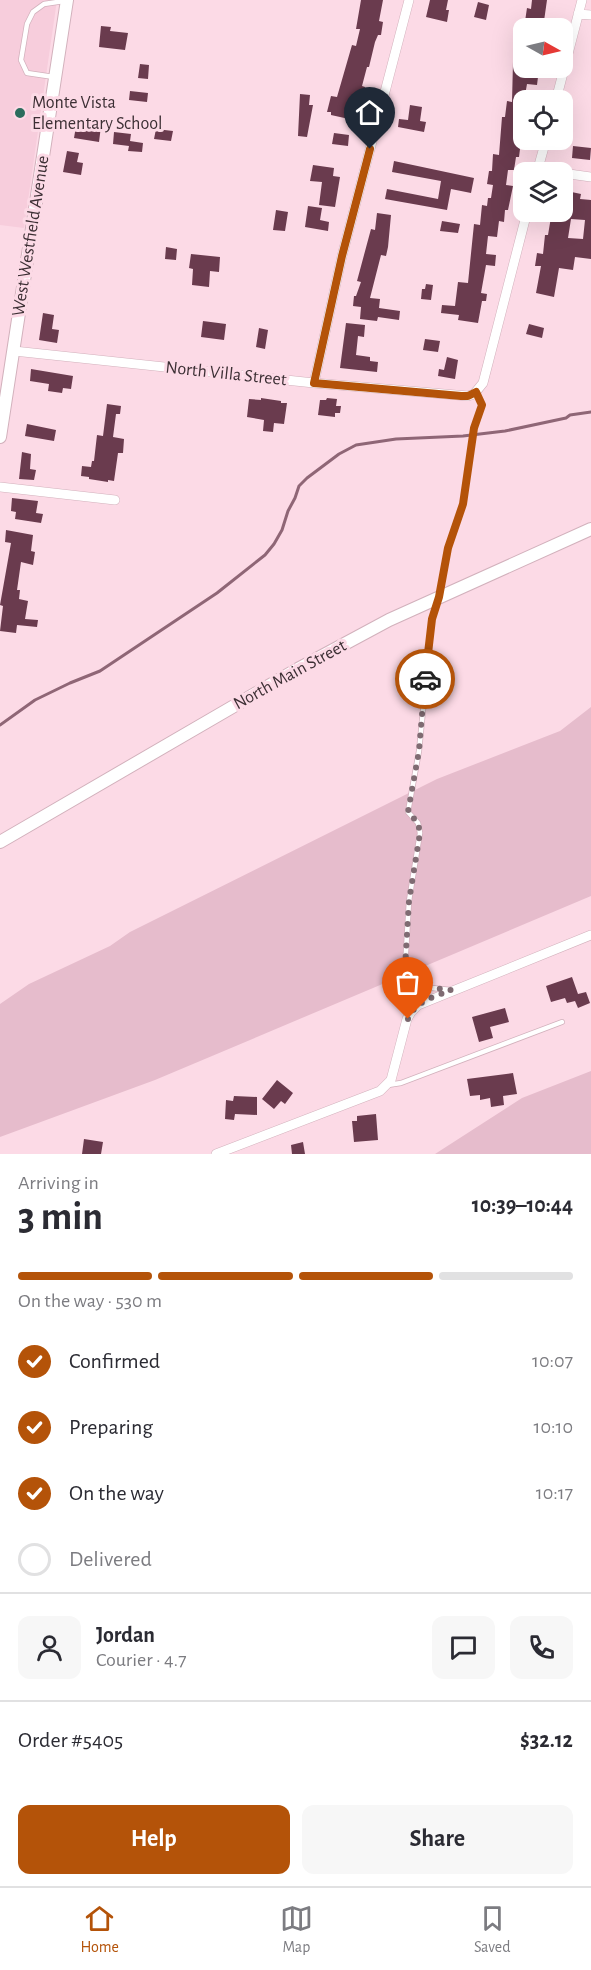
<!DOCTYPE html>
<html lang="en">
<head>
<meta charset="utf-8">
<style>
  :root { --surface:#fff; --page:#f7f7f7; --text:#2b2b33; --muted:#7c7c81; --line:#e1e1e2; --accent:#b45309 }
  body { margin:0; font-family:"Alegreya Sans",sans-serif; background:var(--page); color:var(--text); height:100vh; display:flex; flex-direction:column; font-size:22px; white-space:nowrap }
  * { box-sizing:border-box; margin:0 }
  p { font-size:20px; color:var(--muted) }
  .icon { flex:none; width:33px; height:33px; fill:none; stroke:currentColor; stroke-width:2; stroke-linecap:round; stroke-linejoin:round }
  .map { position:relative; height:1154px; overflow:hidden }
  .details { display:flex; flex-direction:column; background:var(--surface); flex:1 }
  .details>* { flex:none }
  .needle { width:39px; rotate:98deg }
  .controls { position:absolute; left:513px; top:18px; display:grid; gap:12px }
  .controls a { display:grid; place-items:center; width:60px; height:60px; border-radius:12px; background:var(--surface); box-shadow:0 6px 24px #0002; font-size:30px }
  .pin { position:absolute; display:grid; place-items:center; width:51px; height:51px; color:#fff; margin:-62px -26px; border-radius:50% 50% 50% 0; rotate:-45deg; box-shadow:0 0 6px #0007 }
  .pin .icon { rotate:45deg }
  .courier { position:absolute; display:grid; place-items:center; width:60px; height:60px; margin:-30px; border:4px solid #b45309; border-radius:50%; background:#fff; color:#222; box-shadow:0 2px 8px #0007 }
  .head em { font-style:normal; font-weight:700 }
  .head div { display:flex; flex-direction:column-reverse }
  .head { display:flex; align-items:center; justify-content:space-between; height:102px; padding:0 18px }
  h1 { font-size:39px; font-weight:700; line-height:45px }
  .bar { display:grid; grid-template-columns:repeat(4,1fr); gap:9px 6px; align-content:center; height:72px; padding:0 18px }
  .bar i { height:8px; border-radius:4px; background:var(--line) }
  .bar .selected { background:var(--accent) }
  .bar p { grid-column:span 4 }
  .line { display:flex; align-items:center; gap:15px; padding:0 18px; border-top:2px solid var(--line) }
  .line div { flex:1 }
  .round { display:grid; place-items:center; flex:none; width:63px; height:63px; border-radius:12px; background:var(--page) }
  ol { padding:0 18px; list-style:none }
  li { display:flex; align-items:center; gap:18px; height:66px }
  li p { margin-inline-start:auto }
  li .icon { padding:6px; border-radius:50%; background:var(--accent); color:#fff; stroke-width:4 }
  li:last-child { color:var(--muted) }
  li i { width:33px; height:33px; border:3px solid var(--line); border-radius:50% }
  .cta { display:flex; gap:12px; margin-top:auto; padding:12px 18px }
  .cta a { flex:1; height:69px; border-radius:12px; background:var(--accent); color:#fff; font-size:24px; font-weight:700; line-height:69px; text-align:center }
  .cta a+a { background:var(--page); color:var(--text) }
  .tabs { display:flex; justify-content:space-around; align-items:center; height:84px; border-top:2px solid var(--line); background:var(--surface); font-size:16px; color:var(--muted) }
  .tabs a { display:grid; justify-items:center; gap:3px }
  .tabs .selected { color:var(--accent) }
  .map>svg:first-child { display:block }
</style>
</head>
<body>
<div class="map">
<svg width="591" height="1154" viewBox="0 0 591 1154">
  <rect width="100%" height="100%" fill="#fcdae6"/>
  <path fill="#f7cddc" d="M0 0H57L24 228 0 225Z"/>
  <path fill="#e6bccc" d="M591 707V896L155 1080 0 1137V1004L29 984 110 946 130 932 437 779 560 731Z
    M591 1071V1154H435L522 1098Z"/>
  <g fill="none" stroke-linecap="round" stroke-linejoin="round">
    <path stroke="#8f6676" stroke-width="3" d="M0 725 35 700 70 683 100 671 217 593 265 555 274 544 282 530 288 511 295 498 299 486 307 478 339 454 356 445 396 439 463 436 505 431 566 418 570 415 591 412"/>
  </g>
  <path fill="#6a3b4e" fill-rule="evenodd" d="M361 0H383L379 21 383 22 381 35H378L375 42 369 67H367L362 86 365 87 359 112 351 110 349 119 331 115V112H327L331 96 337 97 352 45 356 46 360 29H356Z
    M430 0H448L446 10H449L447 22 426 17Z
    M532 0H547L544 21 553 22 552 28H524L527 8 531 9Z
    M478 2 489 5 486 20 474 17Z
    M101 26 111 27 110 31 128 33 125 50 99 47Z
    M513 62 524 63V68H532L531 76 538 77 537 85 527 84 519 130 524 131V141H521L519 157H516L514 170H508L506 185 513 186 508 210H505L504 222 499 221 497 237 488 236 486 254 496 255 495 266 486 265 481 293 487 294 486 301H482L478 323 458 320 459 315 441 313 442 305 455 306 458 282 468 283 474 224 480 225 482 205 487 206 488 198H491L493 185 487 184 489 171H492L493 154 499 155 502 117H505L507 101 512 102Z
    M140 64 149 65 148 79 138 78Z
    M130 91 148 93 147 102 129 100Z
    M300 94 310 95 309 105H313L307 137 298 136Z
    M410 105 422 107 420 121 426 122 424 132 398 127 399 119 408 120Z
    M77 120 101 126 99 142 74 138Z
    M156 129 173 131 171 141 154 139Z
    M114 132 131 134 130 141 143 143 142 152 128 151 129 146 113 144Z
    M334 133 349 135 348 146 332 144Z
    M573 146 591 148 590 160 572 158Z
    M67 151 79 153 77 162 83 163 81 175 63 172Z
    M394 161 474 178 471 193 451 189 447 210 385 199 387 189 438 199 441 181 392 172Z
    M313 165 334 168 333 176 340 177 335 207 319 205 322 182 310 181Z
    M562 190 581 194 580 199 591 200V259L575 257 573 270 559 268 554 297 536 293 541 266H535L537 253 543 254 545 235H548L551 217 563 219 564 205H562ZM571 219 585 220 583 239 568 238Z
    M308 206 322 208 320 220 329 222 328 231 305 227Z
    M276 210 288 212 285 231 273 230Z
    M377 213 391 215 388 247 386 256 381 255 370 298 380 299 379 308 400 311 399 320 378 317 377 321 360 319 361 307 353 306 354 296H356L361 282 357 281 371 229 375 230Z
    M442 221 460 224 458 233 440 231Z
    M166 247 177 249 176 260 165 259Z
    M191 254 220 257 219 272 210 271 209 287 192 285 193 269 189 268Z
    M426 284 433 285 431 300 421 299 422 289H425Z
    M43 313 54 315 52 329 59 330 57 343 39 340Z
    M203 321 226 324 224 340 201 337Z
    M346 323 365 325 364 337 358 336 356 355 370 357V361L378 362 377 372 340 368Z
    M529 324 544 328 542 338 526 334Z
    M259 328 268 330 265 349 256 347Z
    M425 339 440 341 438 352 423 350Z
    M447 357 458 360 455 379 438 376 439 369 444 370Z
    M31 369 73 376 71 389 63 388 62 393 48 391 49 384 30 381Z
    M261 398 281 401V403H287L284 424 274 423 273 432 263 431 264 420 247 417 249 399 261 400Z
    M327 398 337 399 336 406H341L340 413H335V417L318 415 320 400H326Z
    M107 404 121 406 120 414H116L113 437 124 439 123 453H118L114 481 108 480V482L89 479V477L81 476 82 466 91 467 92 461H94L97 435 103 436Z
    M27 424 56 430 54 441 25 436Z
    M22 452 31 454 30 469 36 470 34 480 19 479Z
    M12 498 38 501 36 513 43 514 41 523 15 519 16 512 11 511Z
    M6 530 33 535 31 551 35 552 33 565 21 562 17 590H20L19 599 28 601 25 619 38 620 37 627 17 625 16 633 0 631 3 606 0 605 11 543 5 542Z
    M572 977 578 994 586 992 590 1003 578 1008 575 1001 567 1003 565 998 551 1002 546 986Z
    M505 1008 509 1022 490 1027 493 1038 479 1042 472 1017Z
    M513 1073 517 1094 503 1096 504 1105 491 1107 490 1098 480 1100V1095L470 1096 467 1079Z
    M277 1080 293 1093 285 1104 281 1101 274 1109 262 1099Z
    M234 1096 257 1097V1115L235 1114 234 1120 225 1119 226 1100 233 1101Z
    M376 1114 378 1140 354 1142 352 1121H357V1116Z
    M84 1139 103 1142 101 1154H82Z
    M303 1142 305 1154H292L291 1145Z"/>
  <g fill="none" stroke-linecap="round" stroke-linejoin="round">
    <g stroke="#d2b1bc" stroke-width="6">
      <path id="lane" d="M54 77 27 73 21 60 27 24 33 12 44 4 64 1
        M451 990 404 985 409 901 420 833 418 823 408 812 419 751 432 619 439 597 448 548 463 504 474 428 482 405 476 392
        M388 1085 401 1083 562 1022"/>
    </g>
    <g stroke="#d2b1bc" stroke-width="10">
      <path id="street" d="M578 14 591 15
        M556 100 582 0
        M538 170 560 172
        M537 172 546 140
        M562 173 591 177
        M14 351 314 383 468 396 474 394 483 383 527 212
        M314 383 342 256 409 0
        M0 487 115 500
        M216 1154 380 1091 391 1080 407 1019 411 1012 418 1005 591 935"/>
    </g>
    <g stroke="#d2b1bc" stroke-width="14">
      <path id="secondary" d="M0 437 67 0
        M0 842 296 670 389 620 591 529"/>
    </g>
    <use href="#lane" stroke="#fff" stroke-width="4.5"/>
    <use href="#street" stroke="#fff" stroke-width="9"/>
    <use href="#secondary" stroke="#fff" stroke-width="12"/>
  </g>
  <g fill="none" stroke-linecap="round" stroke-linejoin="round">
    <path stroke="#7f6b72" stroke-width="6" stroke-dasharray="0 10.8" d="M408 1019C415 1001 435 997 451 990L404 985 409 901 420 833 418 823 408 812 419 751 425 679"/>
    <path stroke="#b45309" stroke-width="8" d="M370 149 342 256 314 383 461 396H468L476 392 482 405 474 428 463 504 448 548 439 597 432 619 425 679"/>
  </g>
  <circle fill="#2b6d5d" stroke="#fcdae6" stroke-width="2" cx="20" cy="113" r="6"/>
  <g text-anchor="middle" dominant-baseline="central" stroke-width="6" stroke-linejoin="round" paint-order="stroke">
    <g font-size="18" fill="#3c2f34" stroke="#fcdae6" text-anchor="start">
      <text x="32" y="103">Monte Vista<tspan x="32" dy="21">Elementary School</tspan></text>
    </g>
    <g font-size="18" fill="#3c2f34" stroke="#fcdae6">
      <text transform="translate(31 236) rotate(-81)">West Westfield Avenue</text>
      <text transform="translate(226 374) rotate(6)">North Villa Street</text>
      <text transform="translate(290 675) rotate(-29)">North Main Street</text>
    </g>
  </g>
</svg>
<div class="controls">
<a><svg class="needle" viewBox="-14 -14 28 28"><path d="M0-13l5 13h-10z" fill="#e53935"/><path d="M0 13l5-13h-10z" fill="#7c7c81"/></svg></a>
<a><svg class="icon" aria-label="locate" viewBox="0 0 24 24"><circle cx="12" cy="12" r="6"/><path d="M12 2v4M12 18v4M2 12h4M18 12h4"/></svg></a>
<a><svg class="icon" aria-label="layers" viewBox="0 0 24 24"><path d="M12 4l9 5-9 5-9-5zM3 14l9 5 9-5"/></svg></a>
</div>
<div class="pin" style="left:408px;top:1019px;background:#ea580c"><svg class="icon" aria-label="bag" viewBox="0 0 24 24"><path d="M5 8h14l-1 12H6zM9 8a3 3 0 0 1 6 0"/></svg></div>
<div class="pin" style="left:370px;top:149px;background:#1f2937"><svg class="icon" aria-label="home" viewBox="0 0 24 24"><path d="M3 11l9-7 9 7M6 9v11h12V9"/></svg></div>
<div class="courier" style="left:425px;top:679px"><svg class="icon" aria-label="car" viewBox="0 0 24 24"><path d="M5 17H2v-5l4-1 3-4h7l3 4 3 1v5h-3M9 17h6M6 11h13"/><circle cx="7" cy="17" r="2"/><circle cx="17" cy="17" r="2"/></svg></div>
</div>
<section class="details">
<div class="head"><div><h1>3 min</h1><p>Arriving in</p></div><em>10:39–10:44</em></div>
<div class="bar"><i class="selected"></i><i class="selected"></i><i class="selected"></i><i></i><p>On the way · 530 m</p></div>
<ol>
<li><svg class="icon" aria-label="check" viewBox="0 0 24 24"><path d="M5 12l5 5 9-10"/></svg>Confirmed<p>10:07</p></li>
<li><svg class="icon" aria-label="check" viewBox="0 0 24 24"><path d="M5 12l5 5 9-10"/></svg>Preparing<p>10:10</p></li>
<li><svg class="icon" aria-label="check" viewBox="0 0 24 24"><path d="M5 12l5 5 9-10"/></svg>On the way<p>10:17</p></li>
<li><i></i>Delivered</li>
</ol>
<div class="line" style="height:108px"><a class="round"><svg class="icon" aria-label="person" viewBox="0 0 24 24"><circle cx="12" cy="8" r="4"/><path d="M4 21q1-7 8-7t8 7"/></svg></a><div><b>Jordan</b><p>Courier · 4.7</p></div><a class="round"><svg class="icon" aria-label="chat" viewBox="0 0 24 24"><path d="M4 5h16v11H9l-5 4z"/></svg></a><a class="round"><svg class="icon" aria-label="phone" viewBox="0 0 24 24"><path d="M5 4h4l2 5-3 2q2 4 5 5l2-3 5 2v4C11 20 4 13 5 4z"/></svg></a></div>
<div class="line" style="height:78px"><div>Order #5405</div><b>$32.12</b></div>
<div class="cta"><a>Help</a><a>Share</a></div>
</section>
<nav class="tabs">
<a class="selected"><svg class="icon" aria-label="home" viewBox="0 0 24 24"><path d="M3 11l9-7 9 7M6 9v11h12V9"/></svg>Home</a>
<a><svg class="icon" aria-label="map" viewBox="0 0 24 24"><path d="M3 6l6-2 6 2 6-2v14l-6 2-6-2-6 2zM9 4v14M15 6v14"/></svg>Map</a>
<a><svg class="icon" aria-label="saved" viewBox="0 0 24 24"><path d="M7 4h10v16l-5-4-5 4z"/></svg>Saved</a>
</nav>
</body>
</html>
